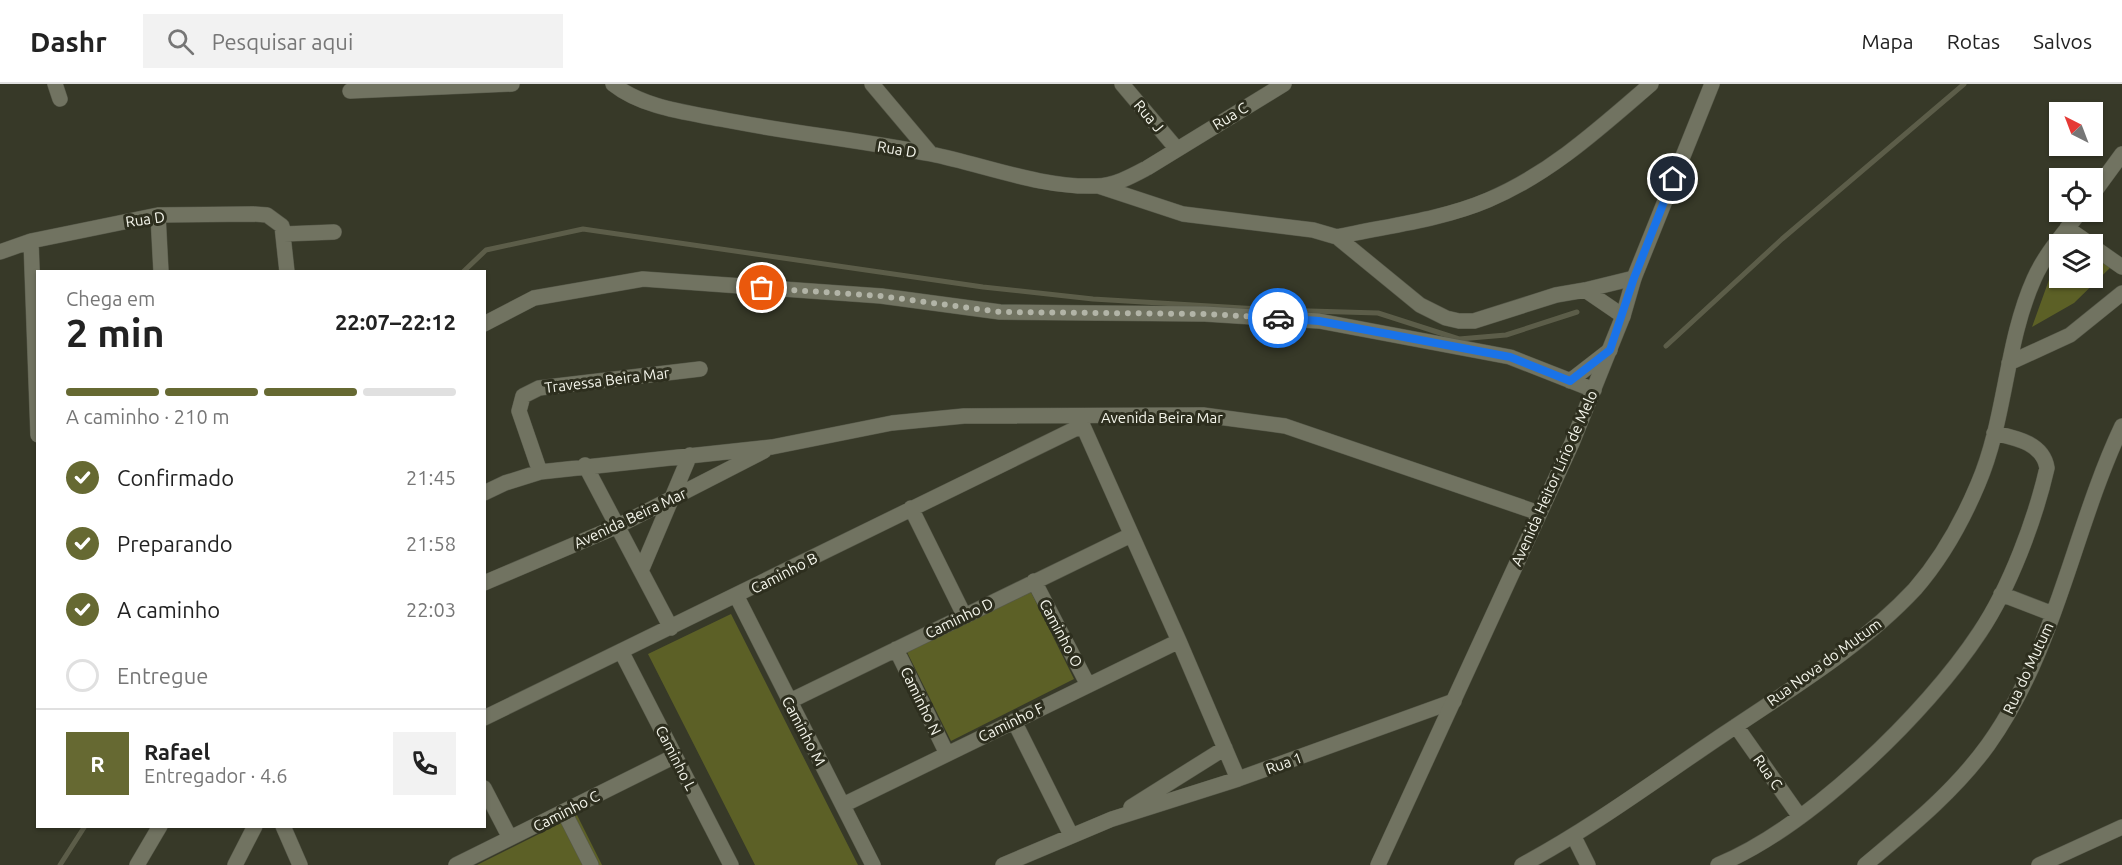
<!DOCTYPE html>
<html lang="pt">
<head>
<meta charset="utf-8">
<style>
  :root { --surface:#fff; --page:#f2f2f2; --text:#222; --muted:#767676; --line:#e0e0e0; --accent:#666932 }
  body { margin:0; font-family:Ubuntu,sans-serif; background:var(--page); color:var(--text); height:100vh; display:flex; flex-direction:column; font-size:22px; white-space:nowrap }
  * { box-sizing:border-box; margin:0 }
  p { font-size:20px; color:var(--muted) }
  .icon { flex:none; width:33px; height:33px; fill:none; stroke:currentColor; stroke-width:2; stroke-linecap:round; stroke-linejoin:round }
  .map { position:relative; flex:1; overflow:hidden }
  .side { position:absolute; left:36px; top:186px; width:450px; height:558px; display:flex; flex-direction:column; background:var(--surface); border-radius:0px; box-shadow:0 2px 4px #0004 }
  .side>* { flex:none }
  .needle { width:39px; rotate:318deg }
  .fabs { position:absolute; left:2049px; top:18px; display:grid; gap:12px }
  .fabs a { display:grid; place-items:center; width:54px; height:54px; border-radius:0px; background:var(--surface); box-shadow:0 2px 4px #0004; font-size:30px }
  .pin { position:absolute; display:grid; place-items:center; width:51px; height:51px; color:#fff; margin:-26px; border:3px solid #fff; border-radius:50%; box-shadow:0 2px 6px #0007 }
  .courier { position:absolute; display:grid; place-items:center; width:60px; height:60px; margin:-30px; border:4px solid #1a73e8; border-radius:50%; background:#fff; color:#222; box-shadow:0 2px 8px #0007 }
  .headline em { font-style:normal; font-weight:600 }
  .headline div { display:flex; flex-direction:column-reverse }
  .headline { display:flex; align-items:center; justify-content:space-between; height:102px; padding:0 30px }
  h1 { font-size:39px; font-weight:600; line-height:45px }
  .bar { display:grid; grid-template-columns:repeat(4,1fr); gap:9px 6px; align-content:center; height:72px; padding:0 30px }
  .bar i { height:8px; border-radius:4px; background:var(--line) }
  .bar .selected { background:var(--accent) }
  .bar p { grid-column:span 4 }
  .line { display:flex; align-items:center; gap:15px; padding:0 30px; border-top:2px solid var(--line) }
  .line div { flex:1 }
  .round { display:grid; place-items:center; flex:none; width:63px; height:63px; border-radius:0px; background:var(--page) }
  ol { padding:0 30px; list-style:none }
  li { display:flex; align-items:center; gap:18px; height:66px }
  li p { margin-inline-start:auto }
  li .icon { padding:6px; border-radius:50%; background:var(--accent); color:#fff; stroke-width:4 }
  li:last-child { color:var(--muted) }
  li i { width:33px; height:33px; border:3px solid var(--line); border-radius:50% }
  header { display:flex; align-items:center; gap:36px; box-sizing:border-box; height:84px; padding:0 30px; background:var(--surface); border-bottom:2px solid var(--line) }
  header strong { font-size:28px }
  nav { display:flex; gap:33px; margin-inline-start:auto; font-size:21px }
  .search { width:420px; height:54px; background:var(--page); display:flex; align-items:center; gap:15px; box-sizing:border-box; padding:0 21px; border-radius:0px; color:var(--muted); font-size:22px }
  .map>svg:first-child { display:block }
</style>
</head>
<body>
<header>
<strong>Dashr</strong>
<div class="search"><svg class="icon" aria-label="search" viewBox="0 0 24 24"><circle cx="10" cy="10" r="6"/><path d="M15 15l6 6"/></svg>Pesquisar aqui</div>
<nav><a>Mapa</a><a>Rotas</a><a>Salvos</a></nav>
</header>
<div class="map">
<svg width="2122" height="781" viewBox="0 0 2122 781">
  <rect width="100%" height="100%" fill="#373928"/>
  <path fill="#5c6026" d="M2093 162 2113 181 2074 219 2032 243 2059 168 2060 194H2092Z
    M1030 506 1074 595 951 657 907 568Z
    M731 530 858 781H755L648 570Z
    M577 731 602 781H477Z"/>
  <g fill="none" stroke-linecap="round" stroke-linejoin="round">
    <path stroke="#5c5d49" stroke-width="5" d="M463 188 486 166 583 145 983 203 1093 215 1275 226 1378 229 1459 255 1506 251 1577 228
      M1666 262 1782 155 1964 0
      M60 781 85 742"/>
    <g stroke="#565849" stroke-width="16">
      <path id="street" d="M55 0 60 15
        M613 0C642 23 684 28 720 35 790 49 861 56 931 70 985 81 1041 104 1096 102 1114 102 1132 92 1147 84L1284 0
        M872 0 931 70
        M1122 0 1176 64
        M350 7 512 0
        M1098 102 1183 130 1313 146 1337 153 1420 221 1446 234 1459 237H1474L1556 211 1585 206 1623 232
        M2092 111 2122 70
        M158 131 161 188
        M2067 144 2090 160
        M284 150 334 148
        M1337 153C1386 142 1441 136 1488 116 1550 90 1600 44 1651 0
        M31 157 38 351
        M2092 162 2122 183
        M0 168 31 157 158 131 253 130 267 131 282 142 287 188
        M1585 206 1634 194
        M484 240 534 214 643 195 881 212 1000 228 1205 230 1319 237 1510 273 1594 306
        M2009 279 2070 251 2122 209
        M1570 297 1610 266
        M1079 333 1179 557 1238 695
        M585 381 671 544
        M540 388 519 327 523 312 539 304 700 285
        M484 409 505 399 540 388 772 363 892 339 964 332 1203 331 1285 342 1539 429
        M911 424 964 531
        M641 487 690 371
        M1034 497 1088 601
        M484 499 618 442 764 367
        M2001 510 2053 530
        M737 513 873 781
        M896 565 947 670
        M621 567 731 781
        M788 618 1131 451
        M484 634 1083 341
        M1014 637 1071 751
        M1736 642 1800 733
        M484 704 510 754
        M843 721 1179 557
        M1131 723 1225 664
        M564 728 591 781
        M283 742 300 781
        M1574 753 1588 781
        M137 781 160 742
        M235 781 255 742
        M456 781 675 672
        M1003 781 1112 735 1238 695 1454 617
        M1522 781C1593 743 1657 695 1724 650 1789 606 1861 563 1915 505 1942 474 1962 438 1978 400 2006 335 2005 260 2034 195 2045 170 2064 149 2080 128
        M1718 781C1809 743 1926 630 1980 548 2010 503 2035 436 2047 384 2043 359 2016 354 1994 349
        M1865 781C1909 744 1954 708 1988 661 2056 566 2073 446 2122 342
        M2039 781 2122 743"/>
    </g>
    <g stroke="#565849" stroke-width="16">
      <path id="secondary" d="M1378 781 1572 359 1623 232 1634 194 1712 0"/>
    </g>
    <use href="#street" stroke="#717361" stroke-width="15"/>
    <use href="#secondary" stroke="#717361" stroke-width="15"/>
  </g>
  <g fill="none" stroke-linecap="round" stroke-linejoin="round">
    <path stroke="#b2b4a7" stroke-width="6" stroke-dasharray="0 10.8" d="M762 204 881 212 1000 228 1205 230 1278 234"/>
    <path stroke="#1a73e8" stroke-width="8" d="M1278 234 1319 237 1510 273 1570 297 1610 266 1634 194 1673 95"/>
  </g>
  <g text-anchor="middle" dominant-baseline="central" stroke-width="6" stroke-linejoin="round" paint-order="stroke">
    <g font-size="15" fill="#f5f6ec" stroke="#2d2e1e">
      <text transform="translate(1149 32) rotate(50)">Rua J</text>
      <text transform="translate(1230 32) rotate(-31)">Rua C</text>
      <text transform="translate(897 65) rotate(9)">Rua D</text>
      <text transform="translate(145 135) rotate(-8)">Rua D</text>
      <text transform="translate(607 296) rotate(-7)">Travessa Beira Mar</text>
      <text x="1162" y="333">Avenida Beira Mar</text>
      <text transform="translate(1554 394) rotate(-66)">Avenida Heitor Lírio de Melo</text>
      <text transform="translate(630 434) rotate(-25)">Avenida Beira Mar</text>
      <text transform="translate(784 489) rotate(-27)">Caminho B</text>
      <text transform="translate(959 534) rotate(-26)">Caminho D</text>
      <text transform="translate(1061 549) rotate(62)">Caminho O</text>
      <text transform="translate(1824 578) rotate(-36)">Rua Nova do Mutum</text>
      <text transform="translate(2028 584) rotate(-65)">Rua do Mutum</text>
      <text transform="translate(921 617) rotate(64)">Caminho N</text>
      <text transform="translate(1011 638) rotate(-26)">Caminho F</text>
      <text transform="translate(804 647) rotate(62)">Caminho M</text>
      <text transform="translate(676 674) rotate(63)">Caminho L</text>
      <text transform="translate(1284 679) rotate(-20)">Rua 1</text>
      <text transform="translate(1768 688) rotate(55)">Rua C</text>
      <text transform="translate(566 727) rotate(-27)">Caminho C</text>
    </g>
  </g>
</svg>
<div class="fabs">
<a><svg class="needle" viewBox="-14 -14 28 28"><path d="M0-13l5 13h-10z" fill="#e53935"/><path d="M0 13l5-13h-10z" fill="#767676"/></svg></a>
<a><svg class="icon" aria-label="locate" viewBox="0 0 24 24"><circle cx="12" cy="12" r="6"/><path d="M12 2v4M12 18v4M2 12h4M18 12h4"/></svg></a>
<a><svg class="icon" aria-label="layers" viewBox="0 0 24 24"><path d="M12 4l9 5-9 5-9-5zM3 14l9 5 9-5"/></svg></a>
</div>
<div class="pin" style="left:762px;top:204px;background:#ea580c"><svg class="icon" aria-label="bag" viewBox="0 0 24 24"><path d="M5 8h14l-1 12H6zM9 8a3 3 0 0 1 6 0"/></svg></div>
<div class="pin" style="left:1673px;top:95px;background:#1f2937"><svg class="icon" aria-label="home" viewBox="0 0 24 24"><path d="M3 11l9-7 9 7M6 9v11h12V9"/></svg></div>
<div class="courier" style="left:1278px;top:234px"><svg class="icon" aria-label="car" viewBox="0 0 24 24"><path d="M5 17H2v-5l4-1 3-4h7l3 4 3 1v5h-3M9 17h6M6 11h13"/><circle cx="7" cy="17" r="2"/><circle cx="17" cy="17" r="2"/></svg></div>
<section class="side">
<div class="headline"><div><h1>2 min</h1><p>Chega em</p></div><em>22:07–22:12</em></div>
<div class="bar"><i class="selected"></i><i class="selected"></i><i class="selected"></i><i></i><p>A caminho · 210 m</p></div>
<ol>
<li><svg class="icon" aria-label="check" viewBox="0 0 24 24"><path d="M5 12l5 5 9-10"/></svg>Confirmado<p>21:45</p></li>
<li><svg class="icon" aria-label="check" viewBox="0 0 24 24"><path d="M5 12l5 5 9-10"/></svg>Preparando<p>21:58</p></li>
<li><svg class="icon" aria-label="check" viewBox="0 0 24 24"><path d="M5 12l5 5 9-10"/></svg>A caminho<p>22:03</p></li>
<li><i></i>Entregue</li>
</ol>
<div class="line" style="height:108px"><b class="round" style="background:var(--accent);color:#fff">R</b><div><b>Rafael</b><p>Entregador · 4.6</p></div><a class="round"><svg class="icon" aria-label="phone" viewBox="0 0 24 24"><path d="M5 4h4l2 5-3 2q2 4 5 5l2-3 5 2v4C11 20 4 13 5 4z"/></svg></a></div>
</section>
</div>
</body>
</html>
